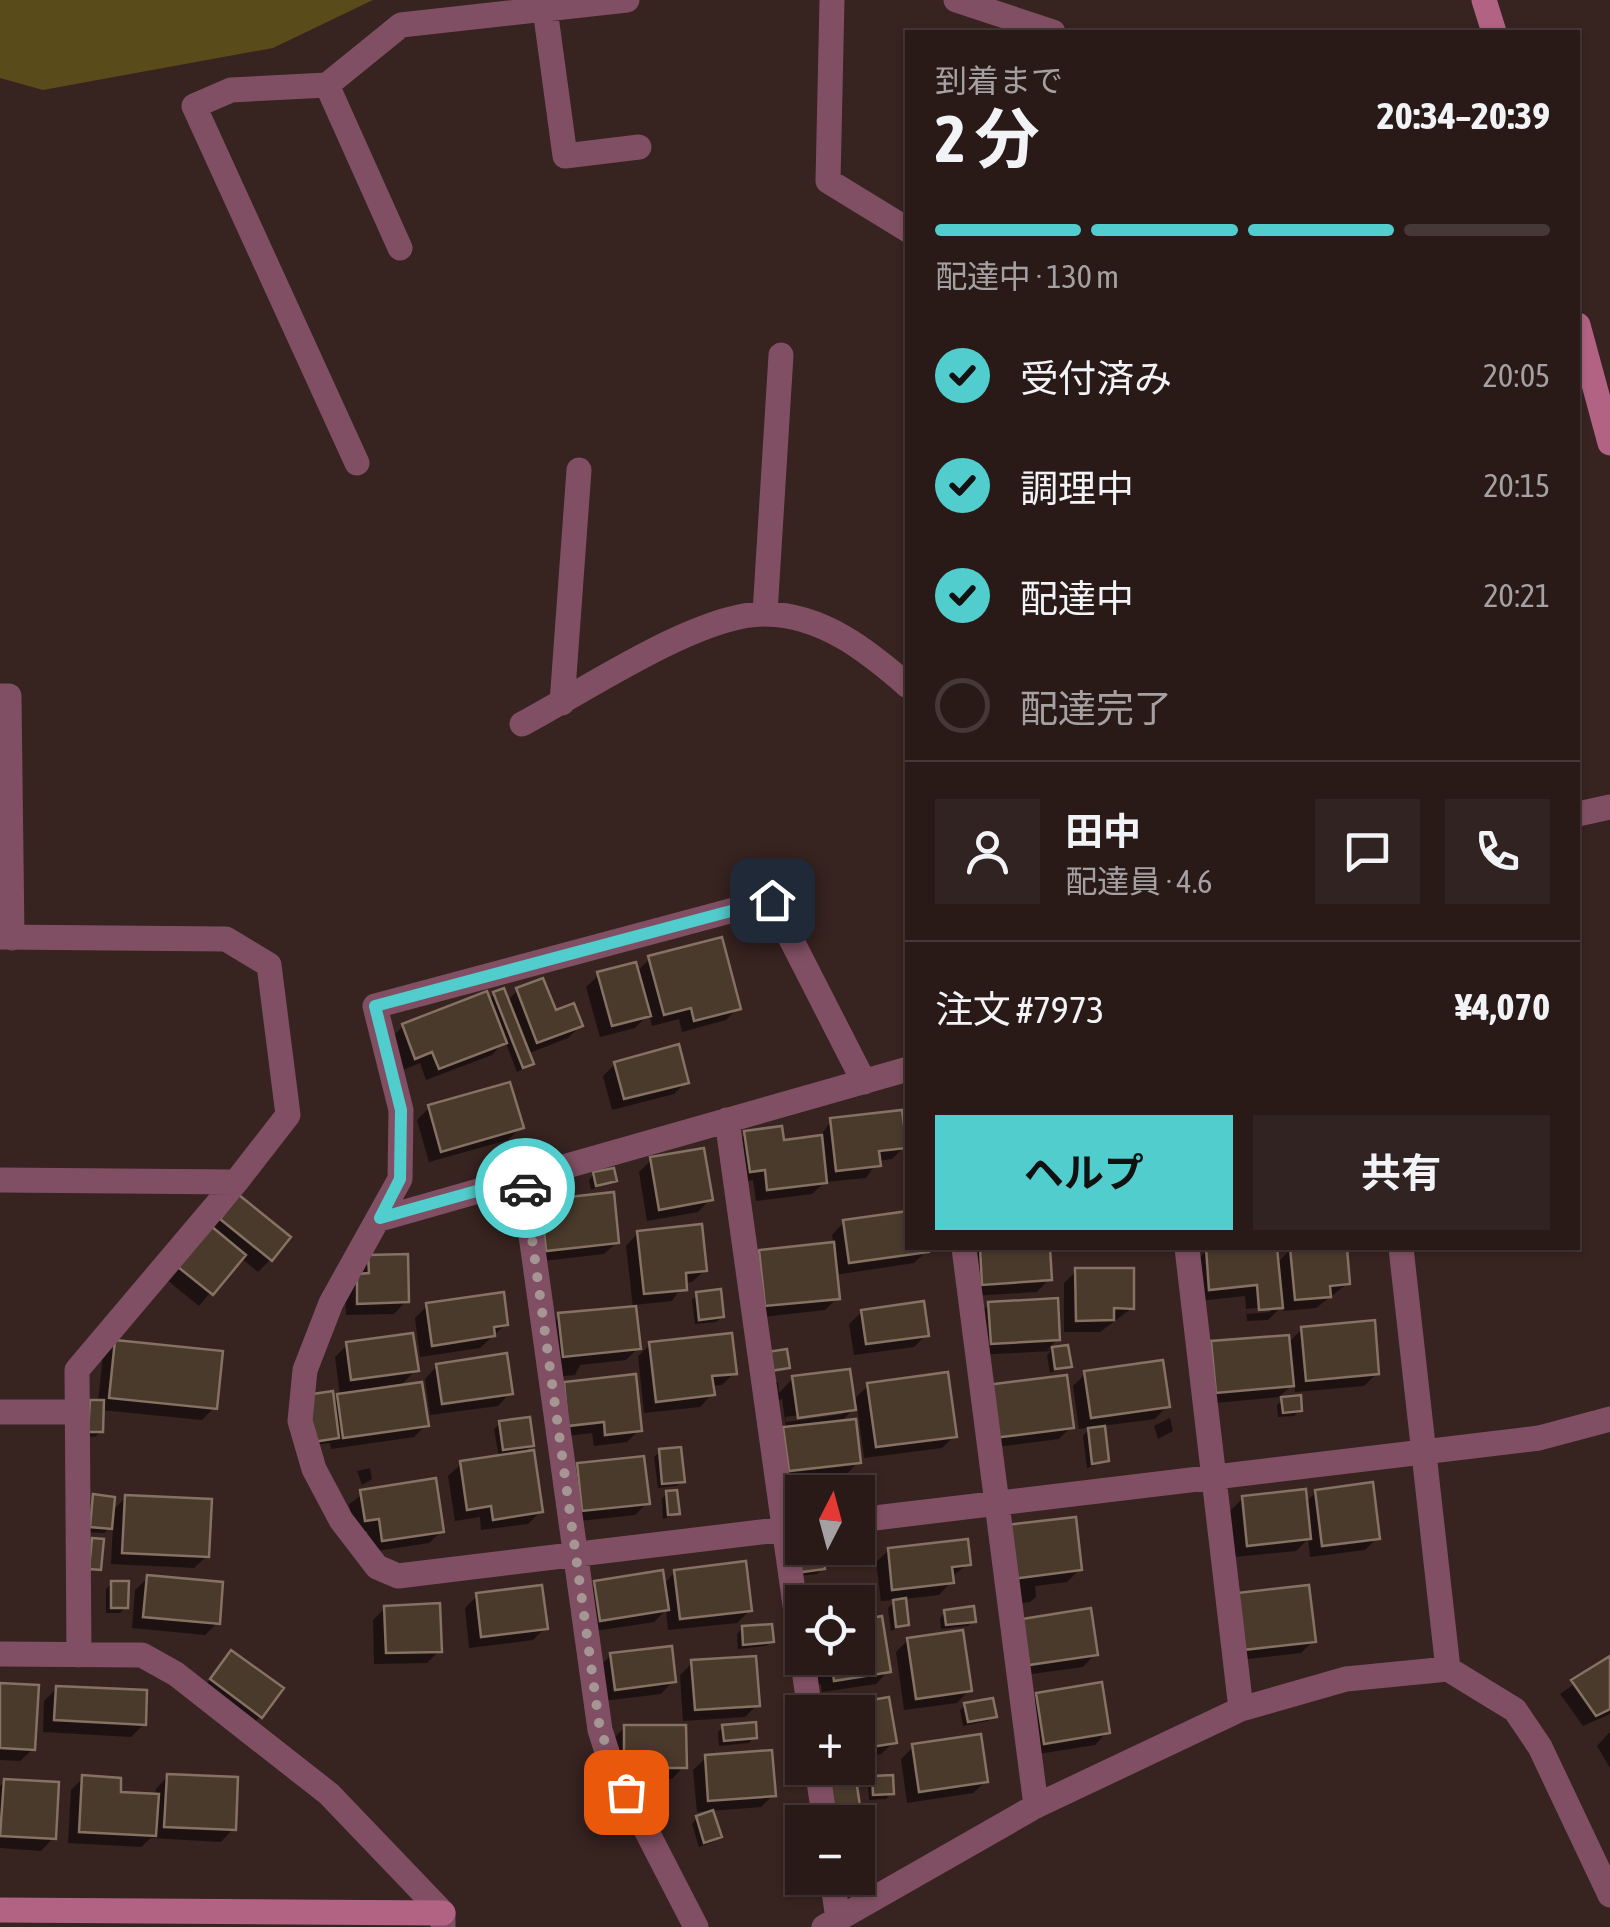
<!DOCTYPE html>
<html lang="ja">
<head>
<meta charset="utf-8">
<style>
  :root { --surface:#291a18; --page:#312321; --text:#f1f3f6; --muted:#a5a1a2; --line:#453837; --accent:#52cdcd }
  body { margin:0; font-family:"Asap Condensed","Noto Sans JP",sans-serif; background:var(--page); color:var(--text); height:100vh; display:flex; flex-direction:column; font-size:38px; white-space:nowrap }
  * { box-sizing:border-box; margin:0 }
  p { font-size:32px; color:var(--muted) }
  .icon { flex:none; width:55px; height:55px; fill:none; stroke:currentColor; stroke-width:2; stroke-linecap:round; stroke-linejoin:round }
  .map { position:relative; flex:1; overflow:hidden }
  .side { position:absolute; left:905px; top:30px; width:675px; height:1220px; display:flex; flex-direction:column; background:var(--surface); border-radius:0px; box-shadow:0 2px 8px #0004,0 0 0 2px var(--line) }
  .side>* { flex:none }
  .needle { width:65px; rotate:6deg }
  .tools { position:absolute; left:785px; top:1475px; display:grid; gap:20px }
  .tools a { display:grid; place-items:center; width:90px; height:90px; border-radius:0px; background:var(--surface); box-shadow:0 2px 8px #0004,0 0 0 2px var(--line); font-size:50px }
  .pin { position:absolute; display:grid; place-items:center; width:85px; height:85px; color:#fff; margin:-42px; border-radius:20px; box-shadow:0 5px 15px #0006 }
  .courier { position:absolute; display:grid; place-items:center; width:100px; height:100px; margin:-50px; border:8px solid #52cdcd; border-radius:50%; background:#fff; color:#222; box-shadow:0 2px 12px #0007 }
  .overview em { font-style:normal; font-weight:700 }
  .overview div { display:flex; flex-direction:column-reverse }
  .overview { display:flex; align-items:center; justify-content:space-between; height:170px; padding:0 30px }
  h1 { font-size:65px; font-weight:700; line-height:75px }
  .bar { display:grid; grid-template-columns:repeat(4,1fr); gap:15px 10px; align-content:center; height:120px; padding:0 30px }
  .bar i { height:12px; border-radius:8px; background:var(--line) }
  .bar .on { background:var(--accent) }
  .bar p { grid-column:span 4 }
  .line { display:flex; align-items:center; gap:25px; padding:0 30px; border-top:2px solid var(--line) }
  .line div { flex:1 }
  .round { display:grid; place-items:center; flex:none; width:105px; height:105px; border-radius:0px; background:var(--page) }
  ol { padding:0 30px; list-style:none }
  li { display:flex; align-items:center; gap:30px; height:110px }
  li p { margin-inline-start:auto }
  li .icon { padding:10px; border-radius:50%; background:var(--accent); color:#111; stroke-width:4 }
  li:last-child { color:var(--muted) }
  li i { width:55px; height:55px; border:5px solid var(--line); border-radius:50% }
  .action { display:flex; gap:20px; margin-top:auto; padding:20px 30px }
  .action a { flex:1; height:115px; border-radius:0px; background:var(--accent); color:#111; font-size:40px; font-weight:700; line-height:115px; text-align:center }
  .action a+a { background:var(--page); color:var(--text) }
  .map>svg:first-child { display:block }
</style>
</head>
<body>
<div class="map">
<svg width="1610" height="1927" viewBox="0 0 1610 1927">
  <rect width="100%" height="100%" fill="#372320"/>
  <path fill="#594c1a" d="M0 0H373L273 48 43 90 0 78Z"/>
  <path fill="#0007" fill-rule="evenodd" d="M650 959 738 1008 726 1020 682 1032 679 1019 652 1026 649 1014 635 1028 600 1037 586 987 599 975 636 972Z
    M517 991 580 1026 568 1038 527 1054 531 1064 517 1072 505 1041 492 1055 426 1080 420 1063 403 1070 391 1038 403 1026 488 1001 494 994 506 1002Z
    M615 1064 686 1082 674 1094 612 1110 603 1076Z
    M429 1108 521 1127 508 1140 429 1162 417 1120Z
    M831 1121 904 1147 892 1159 878 1161 866 1178 825 1182 812 1194 756 1201 753 1180 738 1183 733 1146 745 1134 782 1142 819 1138Z
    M651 1160 710 1199 698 1212 647 1221 639 1172Z
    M594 1174 614 1180 591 1190 589 1180Z
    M542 1202 617 1242 604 1254 534 1262 529 1215Z
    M227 1211 270 1260 258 1272 240 1257 199 1306 167 1280Z
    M844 1222 927 1251 914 1263 835 1275 837 1298 825 1310 754 1318 748 1265 760 1253 834 1245 832 1235Z
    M638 1233 705 1270 692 1282 684 1283 672 1301 634 1305 638 1348 626 1360 580 1365 575 1375 555 1377 547 1328 559 1316 633 1308 626 1246Z
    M981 1248H1047L1049 1279 1037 1292 971 1296 969 1260Z
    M1275 1248 1276 1264 1291 1249 1344 1248 1347 1284 1316 1308 1283 1311V1305L1268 1320 1247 1321 1245 1296 1198 1301 1194 1263 1207 1250ZM1270 1307V1312L1247 1314 1246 1309Z
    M369 1258 406 1301 394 1314 346 1315 345 1288Z
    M1076 1271 1132 1308 1100 1332H1064V1283Z
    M698 1294 722 1317 716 1322 695 1324 692 1300Z
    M989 1304 1058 1339 1047 1350 1066 1348 1069 1366 1050 1373 1047 1355 1051 1351 979 1355 977 1317Z
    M427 1306 506 1324 480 1348 420 1357 415 1318Z
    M862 1312 926 1335 914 1347 854 1355 849 1324Z
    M1302 1329 1377 1373 1364 1386 1295 1392 1294 1383 1279 1397 1204 1404 1200 1356 1212 1344H1287Z
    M116 1343 214 1408 202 1420 101 1410V1431L95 1437 84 1436 85 1408 98 1402 103 1355Z
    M651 1344 734 1373 722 1385 711 1386 712 1394 700 1407 644 1413 638 1356Z
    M347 1345 416 1370 398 1388 426 1425 414 1437 331 1449 330 1443 308 1446 332 1402 340 1396 335 1357Z
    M437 1366 510 1393 498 1406 430 1415 425 1379Z
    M1085 1374 1167 1406 1155 1419 1102 1426 1107 1461 1087 1468 1083 1436 1091 1427 1079 1429 1073 1386Z
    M793 1378 852 1401 869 1385 954 1436 942 1448 864 1458 857 1405 839 1424 858 1462 846 1475 777 1482 772 1442 786 1428 782 1398 774 1406 772 1382H778L779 1393ZM843 1409V1414L786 1422 785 1417Z
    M987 1387 1071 1427 1059 1439 981 1449Z
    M553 1397 639 1430 627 1442 594 1446 592 1433 557 1437Z
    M1283 1399 1300 1410 1294 1416 1278 1417 1277 1405Z
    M1170 1418 1173 1431 1158 1439 1154 1426Z
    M500 1424 531 1445 522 1455 541 1511 528 1524 481 1530 480 1517 455 1521 448 1476 461 1464 499 1458 494 1429Z
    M660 1452 682 1481 676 1486 658 1488 654 1457Z
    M578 1465 647 1503 635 1515 570 1522 566 1478Z
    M370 1468 372 1479 362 1485 357 1471Z
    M1316 1492 1377 1538 1365 1550 1310 1557 1308 1539 1296 1551 1235 1557 1230 1511 1243 1498 1305 1503Z
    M667 1493 678 1513 663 1519 662 1499Z
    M363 1494 442 1531 429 1543 370 1552 367 1531 353 1532 349 1504Z
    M94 1497 111 1512 126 1497 207 1556 194 1568 111 1564 113 1525 104 1533 85 1532 88 1502Z
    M995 1539 1080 1569 1067 1582 1035 1586 1036 1597 1030 1602 1007 1605Z
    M889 1550 968 1564 951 1577V1582L939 1595 904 1599 907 1624 891 1631 888 1608 896 1600 881 1601 876 1562Z
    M789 1559 823 1568 817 1574 790 1577Z
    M675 1572 749 1611 737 1623 668 1630 666 1610 654 1622 589 1632 583 1596 595 1583 663 1585Z
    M148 1578 217 1623 205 1635 132 1628 135 1590Z
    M112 1583 126 1607 120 1613H106V1589Z
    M477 1596 545 1628 533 1640 469 1648 465 1608Z
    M385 1608 439 1651 427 1663 374 1664 373 1620Z
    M1226 1608 1313 1641 1301 1653 1231 1661Z
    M945 1612 973 1621 968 1626 941 1629 940 1618Z
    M880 1619 888 1671 876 1684 822 1692 821 1684 798 1687 805 1658H858V1623Z
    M743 1628 771 1641 766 1646 738 1649 737 1634Z
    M1011 1633 1095 1654 1083 1667 1017 1676Z
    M908 1640 969 1690 957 1703 904 1710 896 1652Z
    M231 1653 261 1716 248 1728 199 1693Z
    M611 1655 673 1681 661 1694 603 1701 599 1667Z
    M1610 1659V1714L1583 1726 1560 1694Z
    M692 1663 757 1705 745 1717 683 1721 680 1675Z
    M0 1685 33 1749 20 1761 0 1760Z
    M57 1688 144 1724 131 1737 43 1732 44 1701Z
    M1037 1695 1107 1732 1095 1745 1032 1755 1024 1707Z
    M887 1700 894 1742 881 1754 858 1758V1712H819Z
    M966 1705 994 1716 988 1721 963 1726 960 1710Z
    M625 1727 684 1766 672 1779H613L612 1740Z
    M723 1727 754 1737 749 1743 719 1746 718 1732Z
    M1609 1733H1610V1768L1597 1746Z
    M913 1747 986 1781 973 1793 907 1803 901 1759Z
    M706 1758 773 1795 761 1807 697 1812 693 1770Z
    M168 1776 233 1829 221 1842 151 1838 141 1847 68 1843 71 1790 83 1778 118 1795 155 1796 156 1789Z
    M873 1778 891 1793 886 1799 869 1800 868 1784Z
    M5 1781 53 1838 41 1851 0 1848V1786Z
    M829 1785 857 1806 852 1811 826 1814Z
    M697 1818 719 1837 713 1842 699 1847 692 1824Z"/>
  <path fill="#4a3a2c" stroke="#857263" stroke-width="2.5" d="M722 937 741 1009 694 1021 691 1008 664 1015 648 956Z
    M636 962 651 1016 612 1026 597 972Z
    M543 978 556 1010 574 1003 583 1026 537 1043 516 988Z
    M504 988 534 1064 523 1068 493 992Z
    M487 991 507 1043 439 1069 432 1052 415 1059 402 1024Z
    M679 1044 689 1083 624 1099 614 1062Z
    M510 1082 524 1128 441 1152 428 1105Z
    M902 1110 907 1148 879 1151 881 1166 836 1171 830 1118Z
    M782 1126 784 1140 822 1135 827 1183 767 1190 765 1170 750 1172 744 1131Z
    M704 1148 713 1200 659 1210 650 1157Z
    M614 1168 617 1181 596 1186 593 1172Z
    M614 1192 619 1243 546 1251 541 1200Z
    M239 1195 291 1237 272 1261 220 1219Z
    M908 1211V1248H929V1252L849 1263 843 1220Z
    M702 1224 707 1271 686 1273 687 1290 644 1294 637 1231Z
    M211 1226 246 1255 213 1295 178 1267Z
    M834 1242 840 1299 765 1306 759 1250Z
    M980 1248H1050L1052 1280 982 1285Z
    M1206 1248H1277L1283 1308 1259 1310 1257 1285 1209 1290Z
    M1290 1248H1347L1350 1284 1330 1286 1331 1297 1295 1300Z
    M408 1254 409 1302 357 1304V1274L369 1273 368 1255Z
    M1075 1268H1134V1309L1114 1308V1320L1076 1321Z
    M721 1289 724 1317 699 1320 696 1292Z
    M504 1292 508 1325 494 1327 495 1336 432 1346 426 1303Z
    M1058 1298 1060 1340 991 1344 988 1302Z
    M924 1301 929 1336 866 1344 861 1310Z
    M636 1306 641 1349 563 1357 558 1313Z
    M1375 1320 1379 1374 1306 1381 1301 1327Z
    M413 1333 419 1371 351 1380 346 1342Z
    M732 1333 737 1374 712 1376 715 1395 656 1402 649 1342Z
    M1289 1335 1294 1386 1216 1393 1211 1341Z
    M115 1340 223 1351 217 1409 109 1398Z
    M1068 1345 1072 1367 1055 1369 1052 1347Z
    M787 1349 790 1368 770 1371 767 1352Z
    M507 1353 513 1394 442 1404 436 1364Z
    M1163 1360 1170 1407 1091 1418 1084 1371Z
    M850 1369 856 1410 798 1418 792 1376Z
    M948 1372 957 1437 876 1447 867 1383Z
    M636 1374 642 1431 605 1435 604 1422 568 1426 564 1382Z
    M1067 1375 1074 1428 993 1438 986 1385Z
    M422 1382 429 1426 343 1438 337 1394Z
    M333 1391 339 1438 313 1442 306 1395Z
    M1301 1395 1302 1411 1283 1413 1281 1397Z
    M90 1400H104L103 1432H88Z
    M530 1417 534 1446 503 1450 499 1421Z
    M856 1419 861 1463 789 1471 783 1427Z
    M1105 1426 1109 1461 1092 1464 1088 1428Z
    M681 1447 685 1482 662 1484 659 1449Z
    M534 1450 543 1512 493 1520 491 1506 467 1510 460 1461Z
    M644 1456 650 1504 582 1511 577 1463Z
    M436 1478 444 1532 382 1541 379 1519 365 1521 360 1490Z
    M1373 1482 1380 1539 1322 1546 1315 1490Z
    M1306 1489 1311 1539 1247 1546 1242 1496Z
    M677 1490 680 1514 668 1515 666 1491Z
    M93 1494 115 1497 112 1529 90 1527Z
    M125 1495 212 1499 209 1557 122 1553Z
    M1076 1517 1082 1570 1013 1579 1006 1525Z
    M92 1538 104 1539 101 1570 89 1569Z
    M968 1539 971 1565 952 1567 954 1583 892 1590 888 1548Z
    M823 1548 825 1569 795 1573 793 1551Z
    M746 1561 752 1611 680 1619 674 1570Z
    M663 1570 669 1610 600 1621 594 1581Z
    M147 1575 223 1582 220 1624 143 1617Z
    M111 1581H129L128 1608H111Z
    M542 1585 548 1629 481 1637 476 1593Z
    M1309 1585 1316 1642 1243 1650 1237 1593Z
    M906 1598 909 1625 896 1627 893 1600Z
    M440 1603 442 1652 386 1653 384 1606Z
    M974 1606 976 1622 946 1625 944 1610Z
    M1091 1608 1098 1655 1029 1665 1022 1619Z
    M882 1616 891 1672 834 1681 833 1673 809 1676 806 1658H858V1620Z
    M772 1624 774 1642 743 1645 742 1626Z
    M963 1630 972 1691 916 1699 907 1638Z
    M672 1646 676 1682 615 1690 610 1653Z
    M231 1650 284 1688 262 1718 210 1679Z
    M756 1656 760 1706 695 1710 691 1660Z
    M1610 1656V1709L1596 1716 1571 1680Z
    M1102 1682 1110 1733 1044 1744 1036 1693Z
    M0 1683 39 1685 35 1750 0 1748Z
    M56 1686 147 1690 146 1725 54 1720Z
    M889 1697 897 1743 858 1749V1712H820L819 1709Z
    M993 1698 997 1717 968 1722 964 1703Z
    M756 1722 757 1738 724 1741 722 1725Z
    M624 1725H686L687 1768H624Z
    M981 1734 988 1782 919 1792 912 1744Z
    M772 1750 776 1796 708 1801 705 1755Z
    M167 1774 238 1777 236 1830 164 1827Z
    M82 1775 121 1778V1792L159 1794 156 1836 79 1832Z
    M893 1775 894 1794 873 1795 872 1776Z
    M4 1779 59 1782 56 1839 0 1836Z
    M856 1779 860 1806 831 1810 828 1783Z
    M713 1810 722 1837 704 1843 696 1816Z"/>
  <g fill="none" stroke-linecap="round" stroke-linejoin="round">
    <path stroke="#814f63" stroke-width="25" d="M832 0 828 181 908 230
      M956 0 1053 32
      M545 9 565 156 639 147
      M327 85 400 248
      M357 463 194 106 231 90 327 85 401 25 627 0
      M765 613 781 355
      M0 696H9L12 938
      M562 703 579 470
      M522 724C583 692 700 612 766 614 823 615 868 651 908 686
      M1578 814 1610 807
      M0 937 226 939 269 965 288 1115 236 1182
      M727 1120 810 1712
      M523 1178 600 1730 609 1758 696 1927
      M0 1180 236 1182 77 1370 79 1655
      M380 1219 908 1069
      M964 1248 1036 1806
      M1187 1248 1241 1709
      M1401 1248 1448 1669
      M0 1412H77
      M858 1520 1539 1438 1610 1419
      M802 1527 398 1576 377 1567 341 1520 314 1469 300 1421 305 1370 331 1303 400 1179 401 1110 375 1006 771 900 864 1082
      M0 1654 142 1655 176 1674 329 1794 443 1913V1927
      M817 1768 825 1822
      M832 1878 838 1919
      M824 1927 1036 1806 1241 1709 1346 1679 1448 1669 1515 1710 1540 1747 1610 1895"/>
    <path stroke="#b26384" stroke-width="25" d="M1484 0 1494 32
      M1578 325 1610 443
      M0 1910 443 1913"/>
  </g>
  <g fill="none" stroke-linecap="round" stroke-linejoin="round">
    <path stroke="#a69693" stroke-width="10" stroke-dasharray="0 18" d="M525 1188 600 1730 626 1792"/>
    <path stroke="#52cdcd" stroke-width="12" d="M525 1188 523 1178 380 1218 400 1179 401 1110 375 1006 772 900"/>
  </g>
</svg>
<div class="tools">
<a><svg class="needle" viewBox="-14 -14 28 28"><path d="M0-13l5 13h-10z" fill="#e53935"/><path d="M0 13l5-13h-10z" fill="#a5a1a2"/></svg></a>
<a><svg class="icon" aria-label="locate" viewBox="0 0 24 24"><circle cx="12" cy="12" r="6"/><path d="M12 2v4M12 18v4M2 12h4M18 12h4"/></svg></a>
<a>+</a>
<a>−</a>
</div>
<div class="pin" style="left:626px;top:1792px;background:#ea580c"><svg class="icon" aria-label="bag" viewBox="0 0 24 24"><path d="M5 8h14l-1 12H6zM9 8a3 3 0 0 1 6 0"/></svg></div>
<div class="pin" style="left:772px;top:900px;background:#1f2937"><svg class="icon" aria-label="home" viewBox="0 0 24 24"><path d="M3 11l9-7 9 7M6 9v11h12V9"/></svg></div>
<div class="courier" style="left:525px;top:1188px"><svg class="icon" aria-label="car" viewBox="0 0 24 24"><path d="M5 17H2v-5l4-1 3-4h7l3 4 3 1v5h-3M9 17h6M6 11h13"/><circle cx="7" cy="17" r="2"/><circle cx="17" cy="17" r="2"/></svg></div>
<section class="side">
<div class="overview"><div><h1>2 分</h1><p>到着まで</p></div><em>20:34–20:39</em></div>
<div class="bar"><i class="on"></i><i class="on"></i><i class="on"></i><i></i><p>配達中 · 130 m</p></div>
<ol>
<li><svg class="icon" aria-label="check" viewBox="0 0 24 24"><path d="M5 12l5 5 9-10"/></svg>受付済み<p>20:05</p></li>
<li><svg class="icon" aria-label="check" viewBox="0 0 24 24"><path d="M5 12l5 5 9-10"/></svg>調理中<p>20:15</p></li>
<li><svg class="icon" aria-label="check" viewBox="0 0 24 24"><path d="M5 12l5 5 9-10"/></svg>配達中<p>20:21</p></li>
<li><i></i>配達完了</li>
</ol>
<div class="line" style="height:180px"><a class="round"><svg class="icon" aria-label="person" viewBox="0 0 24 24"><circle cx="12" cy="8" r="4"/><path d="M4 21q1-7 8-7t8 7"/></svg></a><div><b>田中</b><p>配達員 · 4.6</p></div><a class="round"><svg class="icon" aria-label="chat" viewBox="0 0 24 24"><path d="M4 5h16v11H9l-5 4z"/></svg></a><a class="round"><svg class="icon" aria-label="phone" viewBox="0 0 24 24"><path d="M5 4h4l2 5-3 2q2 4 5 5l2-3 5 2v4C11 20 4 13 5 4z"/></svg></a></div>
<div class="line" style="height:130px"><div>注文 #7973</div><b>¥4,070</b></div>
<div class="action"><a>ヘルプ</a><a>共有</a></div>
</section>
</div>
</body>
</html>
